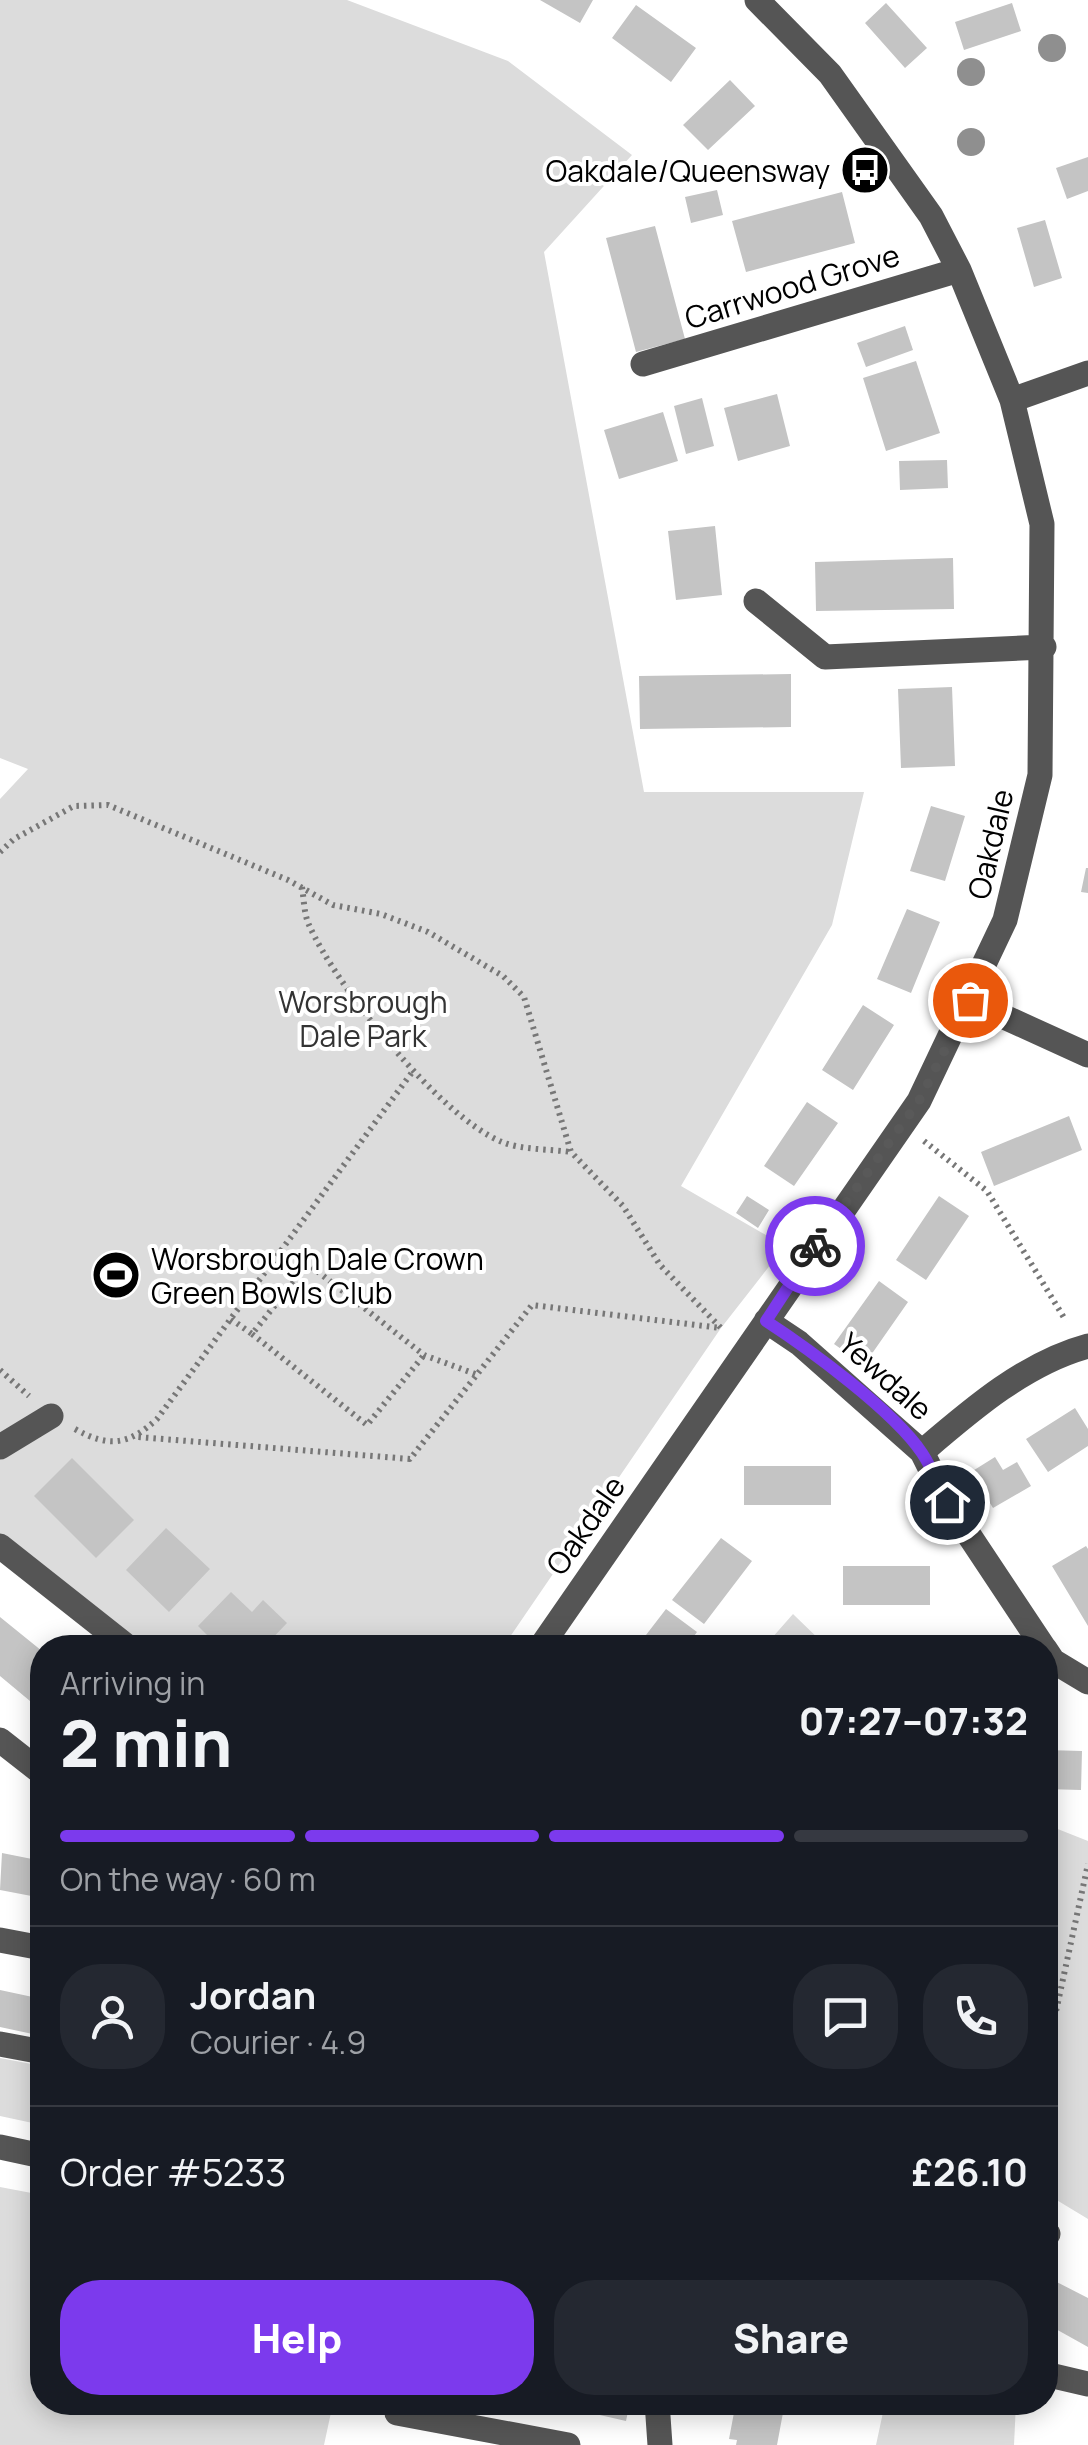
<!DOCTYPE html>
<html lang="en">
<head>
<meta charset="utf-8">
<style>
  :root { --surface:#171b24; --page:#242831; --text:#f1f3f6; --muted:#9ea1a6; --line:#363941; --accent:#7c3aed }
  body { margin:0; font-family:Manrope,sans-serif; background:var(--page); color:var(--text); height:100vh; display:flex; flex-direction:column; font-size:38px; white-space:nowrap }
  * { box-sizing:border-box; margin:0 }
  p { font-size:32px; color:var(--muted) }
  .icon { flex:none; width:55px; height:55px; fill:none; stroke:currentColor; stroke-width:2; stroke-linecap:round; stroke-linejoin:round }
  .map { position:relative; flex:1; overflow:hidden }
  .panel { position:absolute; left:30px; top:1635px; width:1028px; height:780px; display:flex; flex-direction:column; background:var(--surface); border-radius:40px; box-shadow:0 5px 25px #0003 }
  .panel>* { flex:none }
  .pin { position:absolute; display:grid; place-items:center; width:85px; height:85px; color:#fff; margin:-42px; border:5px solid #fff; border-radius:50%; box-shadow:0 2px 10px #0007 }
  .courier { position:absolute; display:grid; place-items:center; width:100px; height:100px; margin:-50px; border:8px solid #7c3aed; border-radius:50%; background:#fff; color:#222; box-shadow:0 2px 12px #0007 }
  .summary em { font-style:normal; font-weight:800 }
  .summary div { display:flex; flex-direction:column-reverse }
  .summary { display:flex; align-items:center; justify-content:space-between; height:170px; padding:0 30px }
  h1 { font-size:65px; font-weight:800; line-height:75px }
  .bar { display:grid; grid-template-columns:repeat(4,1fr); gap:15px 10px; align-content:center; height:120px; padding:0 30px }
  .bar i { height:12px; border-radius:8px; background:var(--line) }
  .bar .active { background:var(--accent) }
  .bar p { grid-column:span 4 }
  .line { display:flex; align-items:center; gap:25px; padding:0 30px; border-top:2px solid var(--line) }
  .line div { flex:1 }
  .round { display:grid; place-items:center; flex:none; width:105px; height:105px; border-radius:40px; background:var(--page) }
  .action { display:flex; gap:20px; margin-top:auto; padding:20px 30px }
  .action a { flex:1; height:115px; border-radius:40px; background:var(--accent); color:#fff; font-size:40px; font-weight:800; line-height:115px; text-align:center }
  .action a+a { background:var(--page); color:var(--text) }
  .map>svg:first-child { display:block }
</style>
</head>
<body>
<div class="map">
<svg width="1088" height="2445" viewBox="0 0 1088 2445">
  <rect width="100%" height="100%" fill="#fff"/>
  <path fill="#dcdcdc" d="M0 0H347L508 61 632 155 544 252 644 792H864L832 925 681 1186 785 1246 721 1328 503 1647H150L92 1610 0 1537V799L28 769 0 758Z
    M793 1614 827 1647H764Z
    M1045 1824 1088 1841V2219L1045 2193Z
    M0 2058 42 2066V2125L0 2116Z
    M0 2187 42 2195V2402L333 2403 324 2445H0Z
    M885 2403H1016L1014 2445H876Z"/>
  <path fill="#c4c4c4" d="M540 0H593L580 23Z
    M886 3 927 48 905 68 865 23Z
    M1012 3 1021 31 964 50 955 22Z
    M636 5 696 48 671 82 612 38Z
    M730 80 755 106 708 150 683 125Z
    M1088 157V191L1067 199 1056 168Z
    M717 190 723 215 691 223 685 197Z
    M842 192 855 243 746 272 732 221Z
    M1045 220 1062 278 1034 287 1017 228Z
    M655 226 685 339 636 352 606 238Z
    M905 326 913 350 866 367 857 343Z
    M916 361 940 433 886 451 863 378Z
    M777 394 790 446 738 461 724 408Z
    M702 398 714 446 686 454 674 406Z
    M663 412 678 461 619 479 604 430Z
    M947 460 948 488 900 490 899 461Z
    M715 526 722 595 676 600 668 531Z
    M953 558 954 609 816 611 815 562Z
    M791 674V727L640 729 639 676Z
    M952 687 955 766 901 768 898 689Z
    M931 806 965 816 945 881 910 871Z
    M1086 868H1088V893L1081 892Z
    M907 909 940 922 911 993 877 979Z
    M863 1005 894 1025 853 1090 822 1070Z
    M807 1102 838 1123 794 1186 764 1166Z
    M1069 1116 1082 1150 994 1186 981 1152Z
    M747 1196 769 1210 758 1228 736 1213Z
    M939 1196 969 1216 926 1280 896 1260Z
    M879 1281 908 1302 864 1365 834 1344Z
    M1075 1408 1088 1429V1446L1048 1472 1026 1439Z
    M995 1457 1003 1470 1017 1462 1031 1486 993 1508 971 1472Z
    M72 1458 134 1520 96 1558 34 1496Z
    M744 1466H831V1505H744Z
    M166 1528 210 1569 169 1612 126 1570Z
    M721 1538 752 1561 704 1624 672 1600Z
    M1086 1546 1088 1549V1626L1052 1566Z
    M843 1566H930V1605H843Z
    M231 1592 252 1612 263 1600 287 1623 263 1648H220L198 1626Z
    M666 1609 697 1632 685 1648H636Z
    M0 1617 42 1651V1711L0 1676Z
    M1045 1750 1082 1751 1081 1790 1045 1789Z
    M2 1853 42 1861V1898L0 1890Z
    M0 1990 42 1999V2036L0 2027Z
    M1045 2276 1088 2298V2347L1045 2323Z
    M535 2402H566L565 2411Z
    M593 2402H630L626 2421 591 2413Z
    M736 2402H785L777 2445H736L737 2440 729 2439Z"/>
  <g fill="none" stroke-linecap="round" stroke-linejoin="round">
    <path stroke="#777" stroke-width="6" stroke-dasharray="2.5 5" stroke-linecap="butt" d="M0 852 14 839 74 806 108 805 288 880 333 905 381 914 428 932 503 976 524 997 571 1152 623 1206 660 1265 721 1328 532 1305 410 1459 138 1437
      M302 887C304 900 304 914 309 925 336 986 440 1117 502 1142 522 1150 549 1149 571 1152
      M924 1141 987 1191 1066 1321
      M231 1319 252 1334 308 1264 424 1355 478 1375
      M252 1334 367 1425 424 1355
      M0 1370 29 1396
      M75 1429C109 1448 129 1445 157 1419L413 1071
      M1045 2062 1088 1864"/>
    <path stroke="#555" stroke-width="25" d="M643 364 959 270
      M1012 400 1088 373
      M756 601 825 657 1044 647
      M969 1001 1088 1055
      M766 1321 799 1343 922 1452 947 1502 1044 1648
      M0 1447 51 1416
      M922 1452C971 1410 1025 1363 1088 1346
      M0 1546 129 1648
      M540 1648 919 1101 1005 920 1040 775 1042 524 1012 400 959 270 931 216 830 74 757 0
      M1045 1649 1053 1661 1088 1682
      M0 1740 42 1773
      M0 1940 42 1948
      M0 2044 32 2050 42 2047
      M0 2147 42 2156
      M1045 2238 1048 2234
      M1045 2374 1088 2384
      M657 2402 660 2445
      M397 2413 568 2445"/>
  </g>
  <g fill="#8f8f8f">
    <circle cx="1052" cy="48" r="14"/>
    <circle cx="971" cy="72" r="14"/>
    <circle cx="971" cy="142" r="14"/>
  </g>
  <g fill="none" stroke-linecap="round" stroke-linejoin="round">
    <path stroke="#595959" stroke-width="10" stroke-dasharray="0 18" d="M815 1246 919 1101 970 1000"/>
    <path stroke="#7c3aed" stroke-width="12" d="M815 1246 766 1321C809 1349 894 1411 922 1453 932 1468 939 1486 947 1502"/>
  </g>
  <defs>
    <g id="bus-disc" transform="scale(2.5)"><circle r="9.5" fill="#000" stroke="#fff"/><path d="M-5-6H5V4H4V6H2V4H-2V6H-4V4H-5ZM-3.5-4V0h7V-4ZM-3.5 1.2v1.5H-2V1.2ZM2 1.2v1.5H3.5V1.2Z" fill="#fff"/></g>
    <g id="stadium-disc" transform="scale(2.5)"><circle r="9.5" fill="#000" stroke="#fff"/><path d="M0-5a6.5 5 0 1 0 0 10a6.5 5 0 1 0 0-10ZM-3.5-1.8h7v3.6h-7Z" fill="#fff"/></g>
  </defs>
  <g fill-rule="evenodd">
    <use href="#bus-disc" x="865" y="170"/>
    <use href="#stadium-disc" x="116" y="1275"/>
  </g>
  <g text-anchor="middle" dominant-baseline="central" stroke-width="8" stroke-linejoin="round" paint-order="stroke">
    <g font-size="30" fill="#000" stroke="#fff" text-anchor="end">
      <text x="830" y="170">Oakdale/Queensway</text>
      <text x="151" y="1258" text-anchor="start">Worsbrough Dale Crown<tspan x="151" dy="34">Green Bowls Club</tspan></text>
    </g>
    <g font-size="30" fill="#000" stroke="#fff">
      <text transform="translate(792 286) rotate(-17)">Carrwood Grove</text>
      <text transform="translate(990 844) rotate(-77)">Oakdale</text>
      <text transform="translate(886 1376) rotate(42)">Yewdale</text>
      <text transform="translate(585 1525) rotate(-55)">Oakdale</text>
    </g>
    <g font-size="30" fill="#333" stroke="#fff">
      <text x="363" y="1001">Worsbrough<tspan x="363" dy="34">Dale Park</tspan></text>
    </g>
  </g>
</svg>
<div class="pin" style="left:970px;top:1000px;background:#ea580c"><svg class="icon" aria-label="bag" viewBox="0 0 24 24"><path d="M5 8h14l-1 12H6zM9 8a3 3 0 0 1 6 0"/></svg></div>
<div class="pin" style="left:947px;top:1502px;background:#1f2937"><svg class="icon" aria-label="home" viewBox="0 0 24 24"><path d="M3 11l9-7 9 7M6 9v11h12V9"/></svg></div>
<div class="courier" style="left:815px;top:1246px"><svg class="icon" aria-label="bike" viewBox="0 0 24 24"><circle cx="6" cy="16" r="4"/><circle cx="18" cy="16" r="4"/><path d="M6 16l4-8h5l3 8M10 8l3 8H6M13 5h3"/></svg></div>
<section class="panel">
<div class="summary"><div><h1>2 min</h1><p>Arriving in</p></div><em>07:27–07:32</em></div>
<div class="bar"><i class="active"></i><i class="active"></i><i class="active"></i><i></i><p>On the way · 60 m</p></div>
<div class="line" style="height:180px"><a class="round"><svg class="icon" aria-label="person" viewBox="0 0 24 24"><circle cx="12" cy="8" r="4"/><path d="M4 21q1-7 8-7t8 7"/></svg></a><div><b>Jordan</b><p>Courier · 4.9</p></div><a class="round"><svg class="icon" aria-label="chat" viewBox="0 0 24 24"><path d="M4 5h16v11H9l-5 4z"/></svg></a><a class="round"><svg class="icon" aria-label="phone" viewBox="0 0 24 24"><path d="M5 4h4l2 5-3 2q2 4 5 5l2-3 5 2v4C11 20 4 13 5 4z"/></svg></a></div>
<div class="line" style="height:130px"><div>Order #5233</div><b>£26.10</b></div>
<div class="action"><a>Help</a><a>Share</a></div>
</section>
</div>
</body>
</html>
